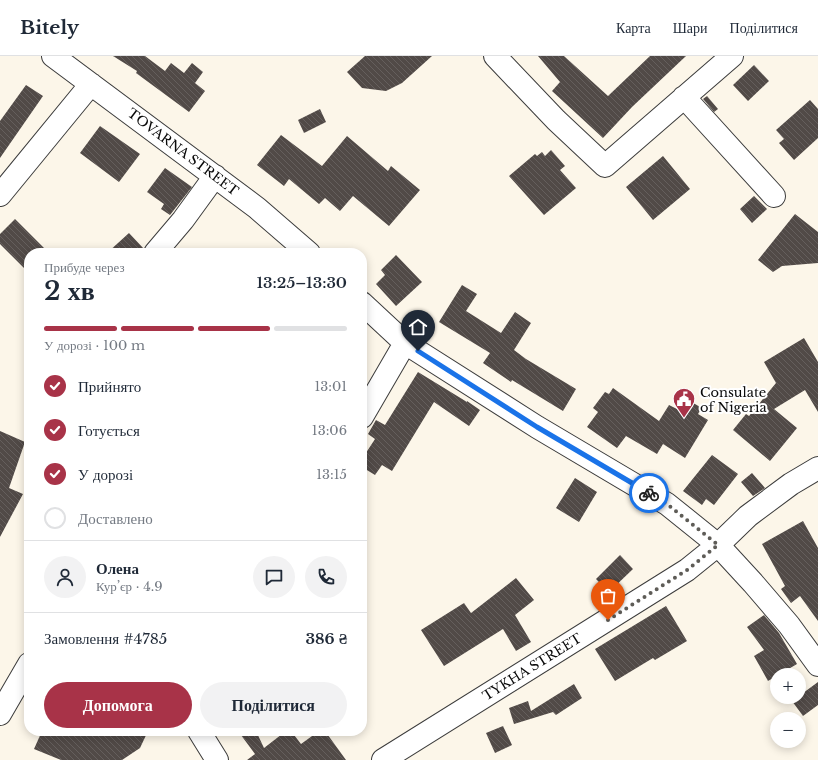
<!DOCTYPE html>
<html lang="uk">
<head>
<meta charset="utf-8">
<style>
  :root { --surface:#fff; --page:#f2f2f3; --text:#1f2937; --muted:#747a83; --line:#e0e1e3; --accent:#a83348 }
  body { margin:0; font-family:"Libre Baskerville",serif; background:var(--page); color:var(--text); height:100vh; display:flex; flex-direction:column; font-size:15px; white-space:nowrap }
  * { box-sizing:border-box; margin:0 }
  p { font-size:13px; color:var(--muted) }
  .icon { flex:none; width:22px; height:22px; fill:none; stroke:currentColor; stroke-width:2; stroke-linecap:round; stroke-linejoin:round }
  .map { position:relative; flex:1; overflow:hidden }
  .sheet { position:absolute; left:24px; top:192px; width:343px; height:488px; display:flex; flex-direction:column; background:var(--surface); border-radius:16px; box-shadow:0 2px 10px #0003 }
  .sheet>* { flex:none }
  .fabs { position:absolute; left:770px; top:612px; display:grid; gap:8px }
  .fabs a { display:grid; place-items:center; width:36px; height:36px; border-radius:50%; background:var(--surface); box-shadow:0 2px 10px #0003; font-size:20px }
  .pin { position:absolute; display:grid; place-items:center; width:34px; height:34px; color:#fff; margin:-41px -17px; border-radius:50% 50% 50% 0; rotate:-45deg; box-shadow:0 0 4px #0007 }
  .pin .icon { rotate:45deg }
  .courier { position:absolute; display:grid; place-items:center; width:40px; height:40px; margin:-20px; border:3px solid #1a73e8; border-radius:50%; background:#fff; color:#222; box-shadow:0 1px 5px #0007 }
  .summary em { font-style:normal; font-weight:600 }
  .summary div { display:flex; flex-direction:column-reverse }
  .summary { display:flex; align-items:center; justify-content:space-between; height:68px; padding:0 20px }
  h1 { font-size:26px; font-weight:600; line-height:30px }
  .bar { display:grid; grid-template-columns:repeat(4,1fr); gap:6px 4px; align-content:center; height:48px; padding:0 20px }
  .bar i { height:5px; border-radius:3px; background:var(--line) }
  .bar .active { background:var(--accent) }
  .bar p { grid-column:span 4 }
  .line { display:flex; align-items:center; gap:10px; padding:0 20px; border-top:1px solid var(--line) }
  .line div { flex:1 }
  .round { display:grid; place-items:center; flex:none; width:42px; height:42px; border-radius:21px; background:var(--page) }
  ol { padding:0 20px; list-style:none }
  li { display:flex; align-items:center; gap:12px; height:44px }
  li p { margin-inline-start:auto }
  li .icon { padding:4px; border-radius:50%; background:var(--accent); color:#fff; stroke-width:4 }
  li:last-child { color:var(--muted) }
  li i { width:22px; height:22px; border:2px solid var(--line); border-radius:50% }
  .action { display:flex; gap:8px; margin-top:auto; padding:8px 20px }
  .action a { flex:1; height:46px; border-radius:24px; background:var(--accent); color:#fff; font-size:16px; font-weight:600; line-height:46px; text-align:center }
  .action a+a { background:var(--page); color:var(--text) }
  header { display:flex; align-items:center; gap:24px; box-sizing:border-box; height:56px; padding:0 20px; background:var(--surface); border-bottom:1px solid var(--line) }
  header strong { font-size:19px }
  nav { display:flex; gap:22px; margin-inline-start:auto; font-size:14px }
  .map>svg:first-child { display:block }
</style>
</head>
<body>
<header>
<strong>Bitely</strong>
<nav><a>Карта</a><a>Шари</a><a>Поділитися</a></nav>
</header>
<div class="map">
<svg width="818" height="704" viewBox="0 0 818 704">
  <defs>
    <pattern id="building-back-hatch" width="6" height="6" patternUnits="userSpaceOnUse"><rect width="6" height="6" fill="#514a47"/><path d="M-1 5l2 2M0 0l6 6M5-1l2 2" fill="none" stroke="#655f5d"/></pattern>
  </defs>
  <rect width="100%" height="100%" fill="#fcf6e9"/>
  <path fill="url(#building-back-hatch)" d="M113 0H145L165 15 171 7 184 17 192 7 203 16 195 27 205 35 189 56 136 17 137 15Z
    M365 0H432L402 27 386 35 362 32 347 16Z
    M538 0H564L608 40 650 0H686L632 51 603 82 552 35 560 26Z
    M754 9 769 25 748 45 733 29Z
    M26 29 43 40 0 102V65Z
    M707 40 718 53 714 56 703 43Z
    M810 44 818 53V82L794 104 779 87 784 83 776 74Z
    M320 53 326 66 304 77 298 64Z
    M100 70 140 98 119 126 80 97Z
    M281 79 322 110 347 80 388 115 391 110 420 134 389 170 353 140 340 155 325 142 319 148 289 123 284 130 257 109Z
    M551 94 565 110 560 114 576 132 544 159 509 120 535 98 537 100 542 96 545 100Z
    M663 100 690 133 653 164 626 131Z
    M165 112 192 131 170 159 161 153 164 148 147 136Z
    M754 140 767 153 752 167 740 153Z
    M795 158 818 176V207L782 210 773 216 758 204Z
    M15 163 49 197H29V217L0 188V178Z
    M129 177 144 193 143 197H107Z
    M396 199 422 226 396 250 376 228 385 219 381 214Z
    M462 229 477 238 466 255 501 277 515 256 531 267 514 294 526 303 576 333 563 355 512 324 511 326 483 307 490 297 439 266Z
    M804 282 818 306V356L805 334 774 353 797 372 770 405 733 374 746 358 749 360 776 327 764 306Z
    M418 316 467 346V345L480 354 469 370 434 346 392 415 382 409 375 419 362 411V403L375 383 368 378 376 364 385 369Z
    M613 332 659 365 669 349 681 355 688 344 702 352 698 358 708 364 685 402 663 388 657 398 626 380 617 392 587 371 598 356 593 352 605 336 609 338Z
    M0 375 25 386 9 432 23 438 0 481Z
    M712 399 738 418 714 449 706 443 702 449 683 435Z
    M752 417 765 432 753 440 741 426Z
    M575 422 597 436 579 466 556 452Z
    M803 465 818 492V565L800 540 791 547 781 533 785 530 762 488Z
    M620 499 633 513 609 536 596 523Z
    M516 522 534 544 515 559 531 586 516 595 503 573 444 610 421 574 464 547 471 557Z
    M666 550 687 585 655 604 653 602 615 625 595 593Z
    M764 559 779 577 797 608 768 625 754 600 764 594 747 571Z
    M818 626V649L803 660 792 645 799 641V640Z
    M574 628 582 642 556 659 553 656 514 668 509 652 528 645 531 655Z
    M503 670 512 689 495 697 486 677Z
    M42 675H148L140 692 122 704H61L34 693Z
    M238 675H256L264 692 286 675H291L301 688 319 675H325L346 704H247L255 698Z"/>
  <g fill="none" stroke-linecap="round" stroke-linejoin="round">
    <g stroke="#3c3c3c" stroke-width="24">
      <path id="minor" d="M53 0 257 152 309 197
        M495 0 556 64 605 110 732 0
        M684 41 774 140
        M0 139 91 28
        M155 197 183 164 215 120
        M362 247 405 287 537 371 667 448 718 489 753 527 789 569 818 609
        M362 361 405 287
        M0 658 29 608
        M199 675 217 704
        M383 704 687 514 718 489 748 460 791 428 818 412"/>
    </g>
    <use href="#minor" stroke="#fff" stroke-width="22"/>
  </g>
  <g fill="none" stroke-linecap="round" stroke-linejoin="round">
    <path stroke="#5e5c57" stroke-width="4" stroke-dasharray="0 7.2" d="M608 564 687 514 718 489 667 448 649 437"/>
    <path stroke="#1a73e8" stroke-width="5" d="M418 295 537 371 649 437"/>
  </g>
  <defs>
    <g id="civic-pin" transform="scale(1.15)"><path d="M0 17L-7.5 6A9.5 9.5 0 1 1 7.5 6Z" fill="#a83348" stroke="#fff"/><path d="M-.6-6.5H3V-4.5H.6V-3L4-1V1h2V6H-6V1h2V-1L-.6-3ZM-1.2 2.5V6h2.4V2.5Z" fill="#fff"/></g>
  </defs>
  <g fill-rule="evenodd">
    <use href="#civic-pin" x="684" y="343"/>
  </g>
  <g text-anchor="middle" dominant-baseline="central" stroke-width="4" stroke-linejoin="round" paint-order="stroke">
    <g font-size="13" fill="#090909" stroke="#fff">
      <text transform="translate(183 96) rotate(37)">TOVARNA STREET</text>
      <text transform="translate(532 611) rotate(-32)">TYKHA STREET</text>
    </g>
    <g font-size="13" fill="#090909" stroke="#fff" text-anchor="start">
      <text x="700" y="336">Consulate<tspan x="700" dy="15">of Nigeria</tspan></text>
    </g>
  </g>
</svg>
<div class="fabs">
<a>+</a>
<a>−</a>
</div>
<div class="pin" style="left:608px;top:564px;background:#ea580c"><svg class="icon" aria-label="bag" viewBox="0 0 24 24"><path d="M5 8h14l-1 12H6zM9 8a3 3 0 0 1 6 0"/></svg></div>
<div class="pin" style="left:418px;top:295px;background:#1f2937"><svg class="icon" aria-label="home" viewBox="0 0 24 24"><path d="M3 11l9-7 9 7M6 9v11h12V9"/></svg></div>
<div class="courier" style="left:649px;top:437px"><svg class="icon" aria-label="bike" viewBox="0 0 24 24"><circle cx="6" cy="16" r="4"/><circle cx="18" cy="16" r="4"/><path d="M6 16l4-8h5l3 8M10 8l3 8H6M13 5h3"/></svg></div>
<section class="sheet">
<div class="summary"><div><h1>2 хв</h1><p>Прибуде через</p></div><em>13:25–13:30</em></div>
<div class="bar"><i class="active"></i><i class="active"></i><i class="active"></i><i></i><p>У дорозі · 100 m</p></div>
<ol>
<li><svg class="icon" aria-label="check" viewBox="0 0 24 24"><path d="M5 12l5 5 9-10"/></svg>Прийнято<p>13:01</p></li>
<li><svg class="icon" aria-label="check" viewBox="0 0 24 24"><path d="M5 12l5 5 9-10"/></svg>Готується<p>13:06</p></li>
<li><svg class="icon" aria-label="check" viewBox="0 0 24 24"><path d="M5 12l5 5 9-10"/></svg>У дорозі<p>13:15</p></li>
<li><i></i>Доставлено</li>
</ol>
<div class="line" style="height:72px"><a class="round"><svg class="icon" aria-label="person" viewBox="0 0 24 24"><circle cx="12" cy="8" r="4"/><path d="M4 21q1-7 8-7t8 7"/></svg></a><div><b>Олена</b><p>Кур’єр · 4.9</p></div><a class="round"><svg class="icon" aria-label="chat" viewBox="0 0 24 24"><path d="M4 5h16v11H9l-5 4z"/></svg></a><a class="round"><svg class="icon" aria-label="phone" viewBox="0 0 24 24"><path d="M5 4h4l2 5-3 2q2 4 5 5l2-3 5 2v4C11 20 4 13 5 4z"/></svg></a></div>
<div class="line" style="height:52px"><div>Замовлення #4785</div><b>386 ₴</b></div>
<div class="action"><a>Допомога</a><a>Поділитися</a></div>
</section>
</div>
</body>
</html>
